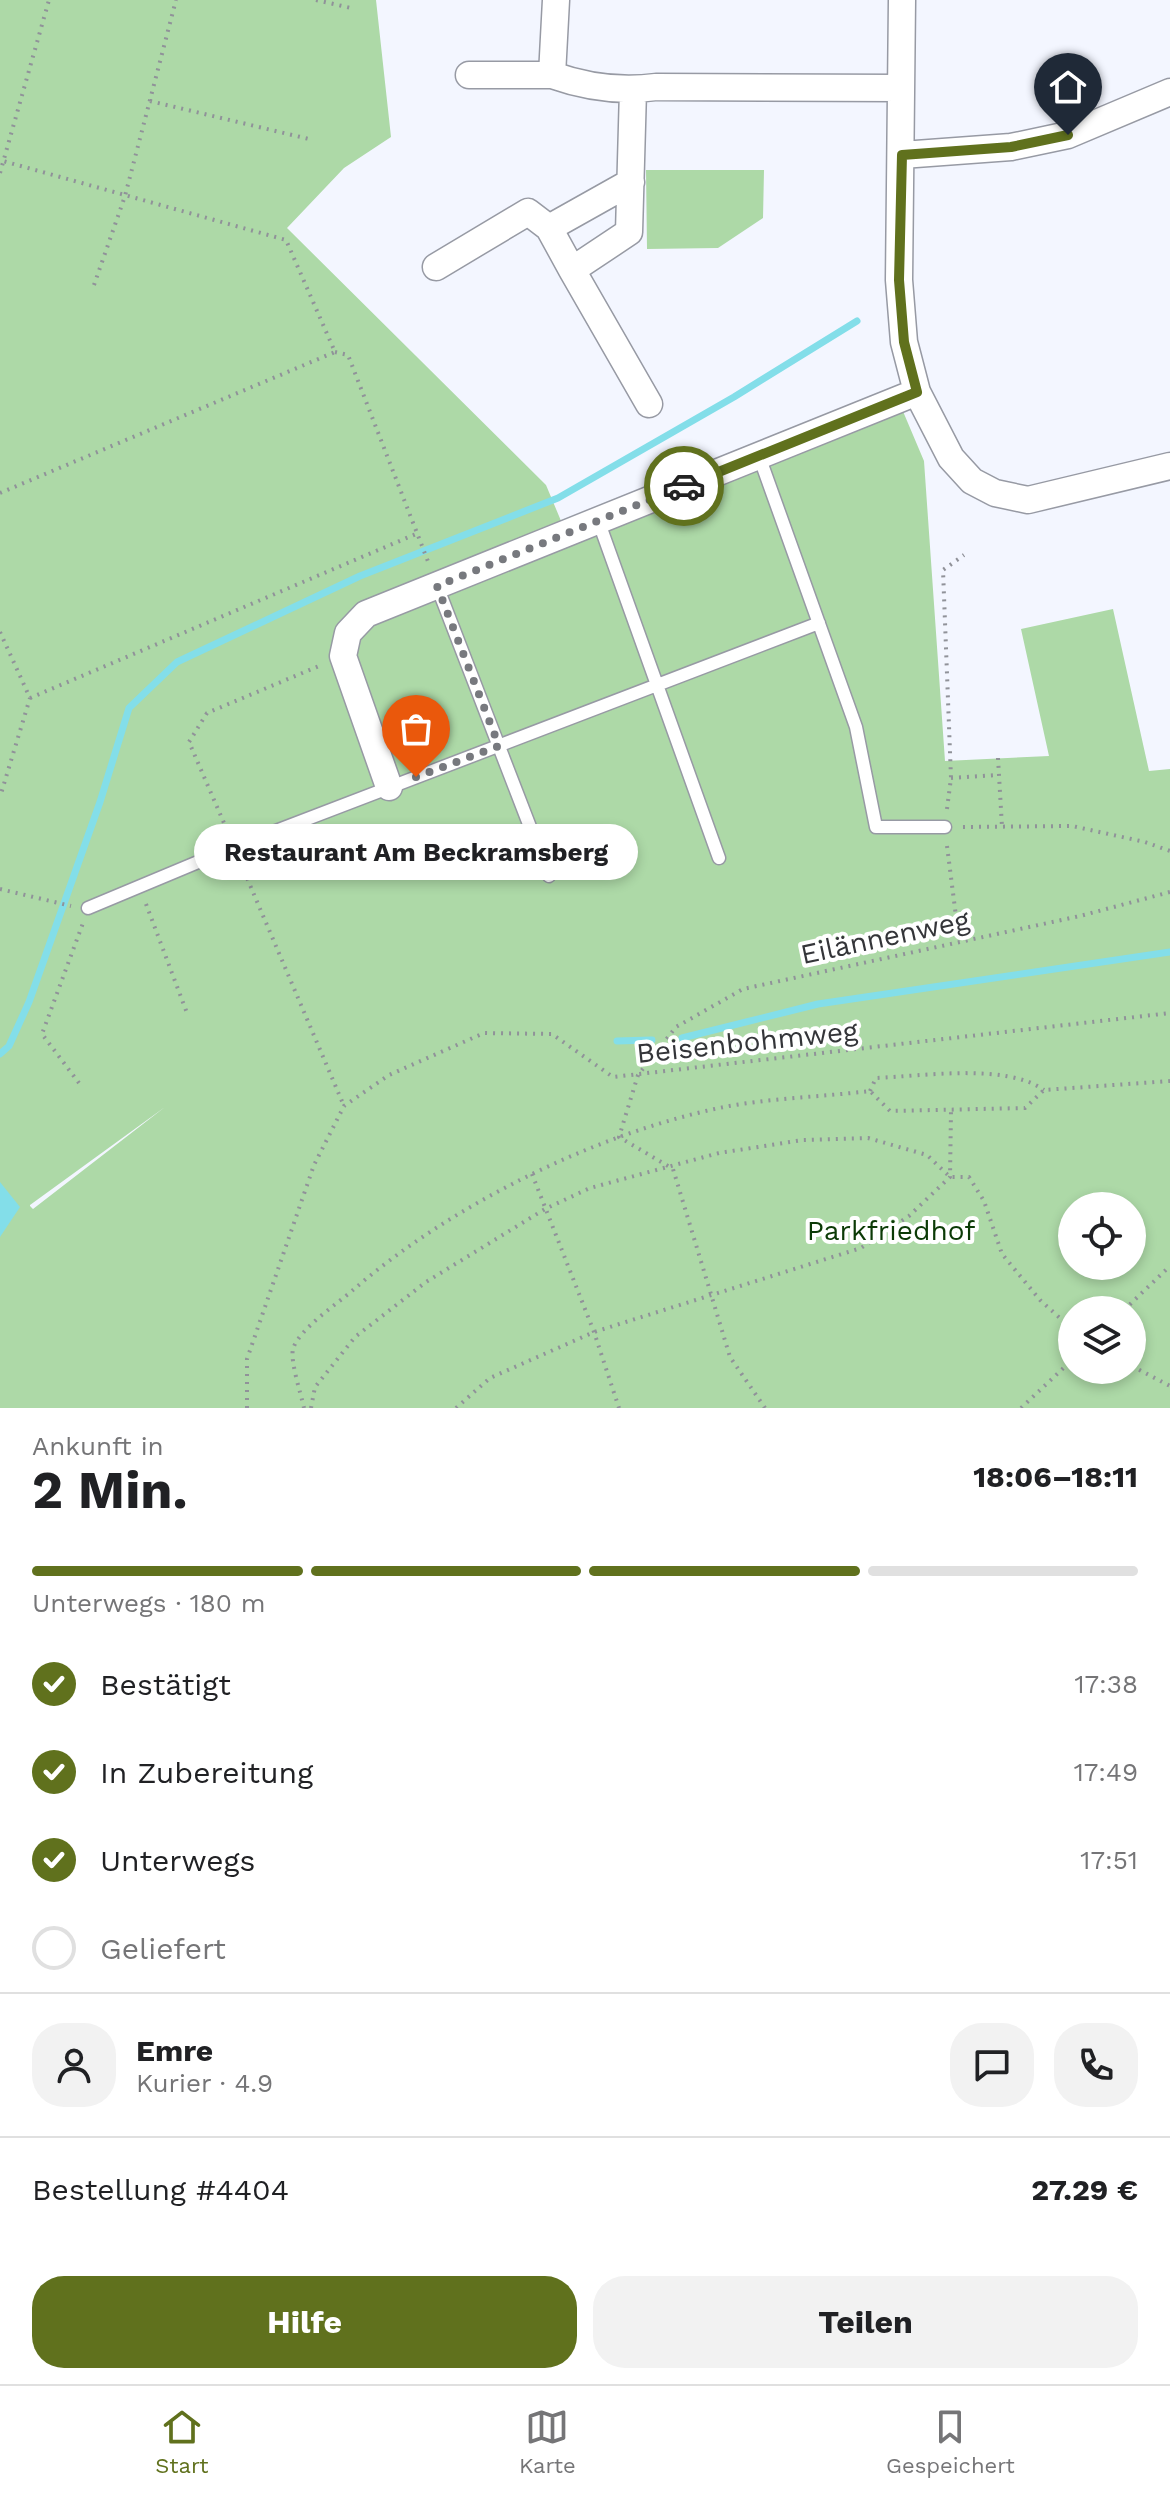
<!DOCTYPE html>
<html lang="de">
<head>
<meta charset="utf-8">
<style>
  :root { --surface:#fff; --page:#f2f2f2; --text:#202124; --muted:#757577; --line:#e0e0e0; --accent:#60711d }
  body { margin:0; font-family:"Work Sans",sans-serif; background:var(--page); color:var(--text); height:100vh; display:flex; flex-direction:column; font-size:30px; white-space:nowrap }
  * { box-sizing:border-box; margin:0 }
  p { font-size:26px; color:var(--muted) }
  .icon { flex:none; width:44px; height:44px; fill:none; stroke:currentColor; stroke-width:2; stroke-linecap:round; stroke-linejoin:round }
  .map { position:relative; height:1408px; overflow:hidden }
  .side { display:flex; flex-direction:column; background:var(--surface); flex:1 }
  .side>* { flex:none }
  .buttons { position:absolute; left:1058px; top:1192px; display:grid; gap:16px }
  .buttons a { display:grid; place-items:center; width:88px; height:88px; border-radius:50%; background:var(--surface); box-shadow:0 4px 12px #0003; font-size:40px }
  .pin { position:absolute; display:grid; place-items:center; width:68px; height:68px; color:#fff; margin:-82px -34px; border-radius:50% 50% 50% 0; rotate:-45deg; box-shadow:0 0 8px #0007 }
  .pin .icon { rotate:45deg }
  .courier { position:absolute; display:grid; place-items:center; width:80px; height:80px; margin:-40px; border:6px solid #60711d; border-radius:50%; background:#fff; color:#222; box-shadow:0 2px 10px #0007 }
  .bubble { position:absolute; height:56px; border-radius:28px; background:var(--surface); box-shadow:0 4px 12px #0003; font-size:26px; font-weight:700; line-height:56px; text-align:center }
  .summary em { font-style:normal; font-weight:700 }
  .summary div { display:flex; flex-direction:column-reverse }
  .summary { display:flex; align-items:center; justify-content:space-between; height:136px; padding:0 32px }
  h1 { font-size:52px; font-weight:700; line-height:60px }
  .bar { display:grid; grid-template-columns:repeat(4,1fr); gap:12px 8px; align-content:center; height:96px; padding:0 32px }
  .bar i { height:10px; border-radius:6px; background:var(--line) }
  .bar .on { background:var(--accent) }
  .bar p { grid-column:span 4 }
  .line { display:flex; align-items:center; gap:20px; padding:0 32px; border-top:2px solid var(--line) }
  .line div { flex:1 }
  .round { display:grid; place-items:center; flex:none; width:84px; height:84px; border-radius:32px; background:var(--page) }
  ol { padding:0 32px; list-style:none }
  li { display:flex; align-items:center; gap:24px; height:88px }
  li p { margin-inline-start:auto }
  li .icon { padding:8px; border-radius:50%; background:var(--accent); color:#fff; stroke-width:4 }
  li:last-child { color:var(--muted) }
  li i { width:44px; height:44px; border:4px solid var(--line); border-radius:50% }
  .primary-button { display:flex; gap:16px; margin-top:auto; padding:16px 32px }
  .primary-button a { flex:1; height:92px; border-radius:32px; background:var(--accent); color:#fff; font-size:32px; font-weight:700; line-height:92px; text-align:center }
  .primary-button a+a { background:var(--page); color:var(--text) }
  .dock { display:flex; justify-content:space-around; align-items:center; height:112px; border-top:2px solid var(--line); background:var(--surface); font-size:22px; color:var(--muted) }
  .dock a { display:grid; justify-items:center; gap:4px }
  .dock .on { color:var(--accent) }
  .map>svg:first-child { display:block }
</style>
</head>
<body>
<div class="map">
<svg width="1170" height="1408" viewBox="0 0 1170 1408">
  <rect width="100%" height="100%" fill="#f3f6ff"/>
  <path fill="#add9a7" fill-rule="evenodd" d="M0 0H376L391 137 344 168 287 228 546 485 569 540 902 409 924 461 945 761 1049 756 1021 629 1113 609 1149 771 1170 769V1408H0ZM165 1107 33 1209 30 1206V1205ZM1072 1206H1132V1266H1072ZM1072 1310H1132V1370H1072Z
    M646 170H764L763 218 718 248 647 249Z"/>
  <path fill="#83dee9" d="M0 1182 20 1207 0 1237Z"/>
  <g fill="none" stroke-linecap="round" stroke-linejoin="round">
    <path stroke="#83dee9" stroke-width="7" d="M682 1038 818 1004 1170 952
      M617 1041 652 1040
      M0 1054 9 1046 29 1002 100 802 129 708 177 662 360 576 558 498 734 397 857 321"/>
    <g stroke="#979aa4" stroke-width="15">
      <path id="service" d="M759 456 856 727 876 827H945
        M598 520 719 858
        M437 586 549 876
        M88 908 234 847 819 623"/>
    </g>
    <g stroke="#979aa4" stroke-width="29">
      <path id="minor" d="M556 0 552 75C586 87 620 92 656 87L901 88
        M902 0 899 280 904 342 917 392 951 458 972 481 995 493 1028 500 1170 466
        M469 75H552
        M633 90 629 232 572 270 649 404
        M902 155 1011 147 1068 135 1170 92
        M549 228 572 270
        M436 267 528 212 549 228 631 182
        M389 787 343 656 348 633 366 614 917 392"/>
    </g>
    <path stroke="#909299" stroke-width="4" stroke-dasharray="2 6" stroke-linecap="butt" d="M316 0 351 8
      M150 101 309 139
      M0 173 49 0
      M94 285 125 196 176 0
      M335 352 348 355 429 564
      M0 493 335 352 286 240 3 161
      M0 632 30 698 0 797
      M30 698 416 534
      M998 758 1002 827
      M951 778 998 775
      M947 809 951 778 943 570 964 555
      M963 827 1072 826 1145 842 1170 851
      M227 830 189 742 207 713 319 666
      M947 846 959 940
      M241 864 344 1106
      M0 889 71 906
      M146 904 187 1013
      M79 1083 42 1034 83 923
      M870 1091 876 1078C923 1076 1006 1063 1044 1090
      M532 1174 594 1332 619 1408
      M1124 1310 1170 1266
      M1132 1366 1170 1386
      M247 1408V1359L314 1165 344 1106 389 1075 484 1033 552 1034 613 1077 1170 1013
      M304 1408C301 1394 290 1361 293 1349 299 1329 337 1304 353 1290 451 1205 593 1135 719 1108 767 1098 821 1097 870 1091L890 1111 1025 1108 1044 1090 1170 1081
      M311 1408 315 1387 355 1337 426 1282 545 1209 590 1188 719 1153 803 1140 868 1138 927 1155 950 1177H969L984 1201 1002 1254 1040 1300 1072 1329
      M456 1408 490 1378 594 1332 861 1248 909 1216 950 1177 951 1110
      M765 1408 730 1357 673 1169 619 1137 638 1075 676 1027 743 989 1080 916 1170 892
      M1021 1408 1072 1360"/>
    <use href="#service" stroke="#fff" stroke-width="12"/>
    <use href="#minor" stroke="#fff" stroke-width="26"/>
  </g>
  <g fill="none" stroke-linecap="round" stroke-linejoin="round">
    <path stroke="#77797e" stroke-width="8" stroke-dasharray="0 14.4" d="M416 777 499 746 437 586 684 486"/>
    <path stroke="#60711d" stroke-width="10" d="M684 486 917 392 904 342 899 280 902 155 1011 147 1068 135"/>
  </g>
  <g text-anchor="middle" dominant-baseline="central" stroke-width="8" stroke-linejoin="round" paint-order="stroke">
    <g font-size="28" fill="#343539" stroke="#fff">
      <text transform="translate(885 937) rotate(-12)">Eilännenweg</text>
      <text transform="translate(747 1042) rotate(-6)">Beisenbohmweg</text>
    </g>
    <g font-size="28" fill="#0b3a06" stroke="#fff">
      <text x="891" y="1230">Parkfriedhof</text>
    </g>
  </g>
</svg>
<div class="buttons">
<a><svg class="icon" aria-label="locate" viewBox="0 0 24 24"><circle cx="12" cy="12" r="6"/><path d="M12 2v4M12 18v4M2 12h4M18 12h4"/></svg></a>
<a><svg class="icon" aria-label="layers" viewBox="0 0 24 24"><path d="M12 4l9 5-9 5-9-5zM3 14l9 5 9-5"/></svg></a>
</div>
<div class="pin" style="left:416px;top:777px;background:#ea580c"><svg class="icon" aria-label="bag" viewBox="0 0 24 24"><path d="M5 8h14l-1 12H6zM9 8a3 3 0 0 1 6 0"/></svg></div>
<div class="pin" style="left:1068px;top:135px;background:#1f2937"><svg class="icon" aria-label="home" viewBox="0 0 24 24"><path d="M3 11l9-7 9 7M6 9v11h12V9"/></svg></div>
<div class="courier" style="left:684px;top:486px"><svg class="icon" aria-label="car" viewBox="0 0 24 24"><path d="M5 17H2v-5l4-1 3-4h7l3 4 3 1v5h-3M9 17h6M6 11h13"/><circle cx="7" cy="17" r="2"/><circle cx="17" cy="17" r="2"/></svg></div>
<div class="bubble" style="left:194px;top:824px;width:444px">Restaurant Am Beckramsberg</div>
</div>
<section class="side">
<div class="summary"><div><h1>2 Min.</h1><p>Ankunft in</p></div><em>18:06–18:11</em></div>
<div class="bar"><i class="on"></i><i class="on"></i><i class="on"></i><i></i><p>Unterwegs · 180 m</p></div>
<ol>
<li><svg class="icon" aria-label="check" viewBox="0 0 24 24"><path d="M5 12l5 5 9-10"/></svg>Bestätigt<p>17:38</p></li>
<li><svg class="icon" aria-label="check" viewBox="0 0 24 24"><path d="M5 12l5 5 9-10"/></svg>In Zubereitung<p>17:49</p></li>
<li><svg class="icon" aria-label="check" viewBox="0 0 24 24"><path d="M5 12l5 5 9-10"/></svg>Unterwegs<p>17:51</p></li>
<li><i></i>Geliefert</li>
</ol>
<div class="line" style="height:144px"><a class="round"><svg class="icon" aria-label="person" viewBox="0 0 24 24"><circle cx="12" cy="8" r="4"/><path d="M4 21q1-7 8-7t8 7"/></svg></a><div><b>Emre</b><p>Kurier · 4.9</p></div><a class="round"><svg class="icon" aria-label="chat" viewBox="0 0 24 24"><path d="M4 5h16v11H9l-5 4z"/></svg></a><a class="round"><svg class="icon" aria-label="phone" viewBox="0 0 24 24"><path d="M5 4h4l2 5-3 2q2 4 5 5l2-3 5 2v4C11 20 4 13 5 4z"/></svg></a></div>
<div class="line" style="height:104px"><div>Bestellung #4404</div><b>27.29 €</b></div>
<div class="primary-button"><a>Hilfe</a><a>Teilen</a></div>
</section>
<nav class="dock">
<a class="on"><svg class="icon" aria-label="home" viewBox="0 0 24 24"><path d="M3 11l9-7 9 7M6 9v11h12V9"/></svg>Start</a>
<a><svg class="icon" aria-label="map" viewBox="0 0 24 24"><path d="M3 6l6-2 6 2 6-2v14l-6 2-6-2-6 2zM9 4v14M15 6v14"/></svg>Karte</a>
<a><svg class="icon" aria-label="saved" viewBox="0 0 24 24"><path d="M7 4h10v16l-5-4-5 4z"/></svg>Gespeichert</a>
</nav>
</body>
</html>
